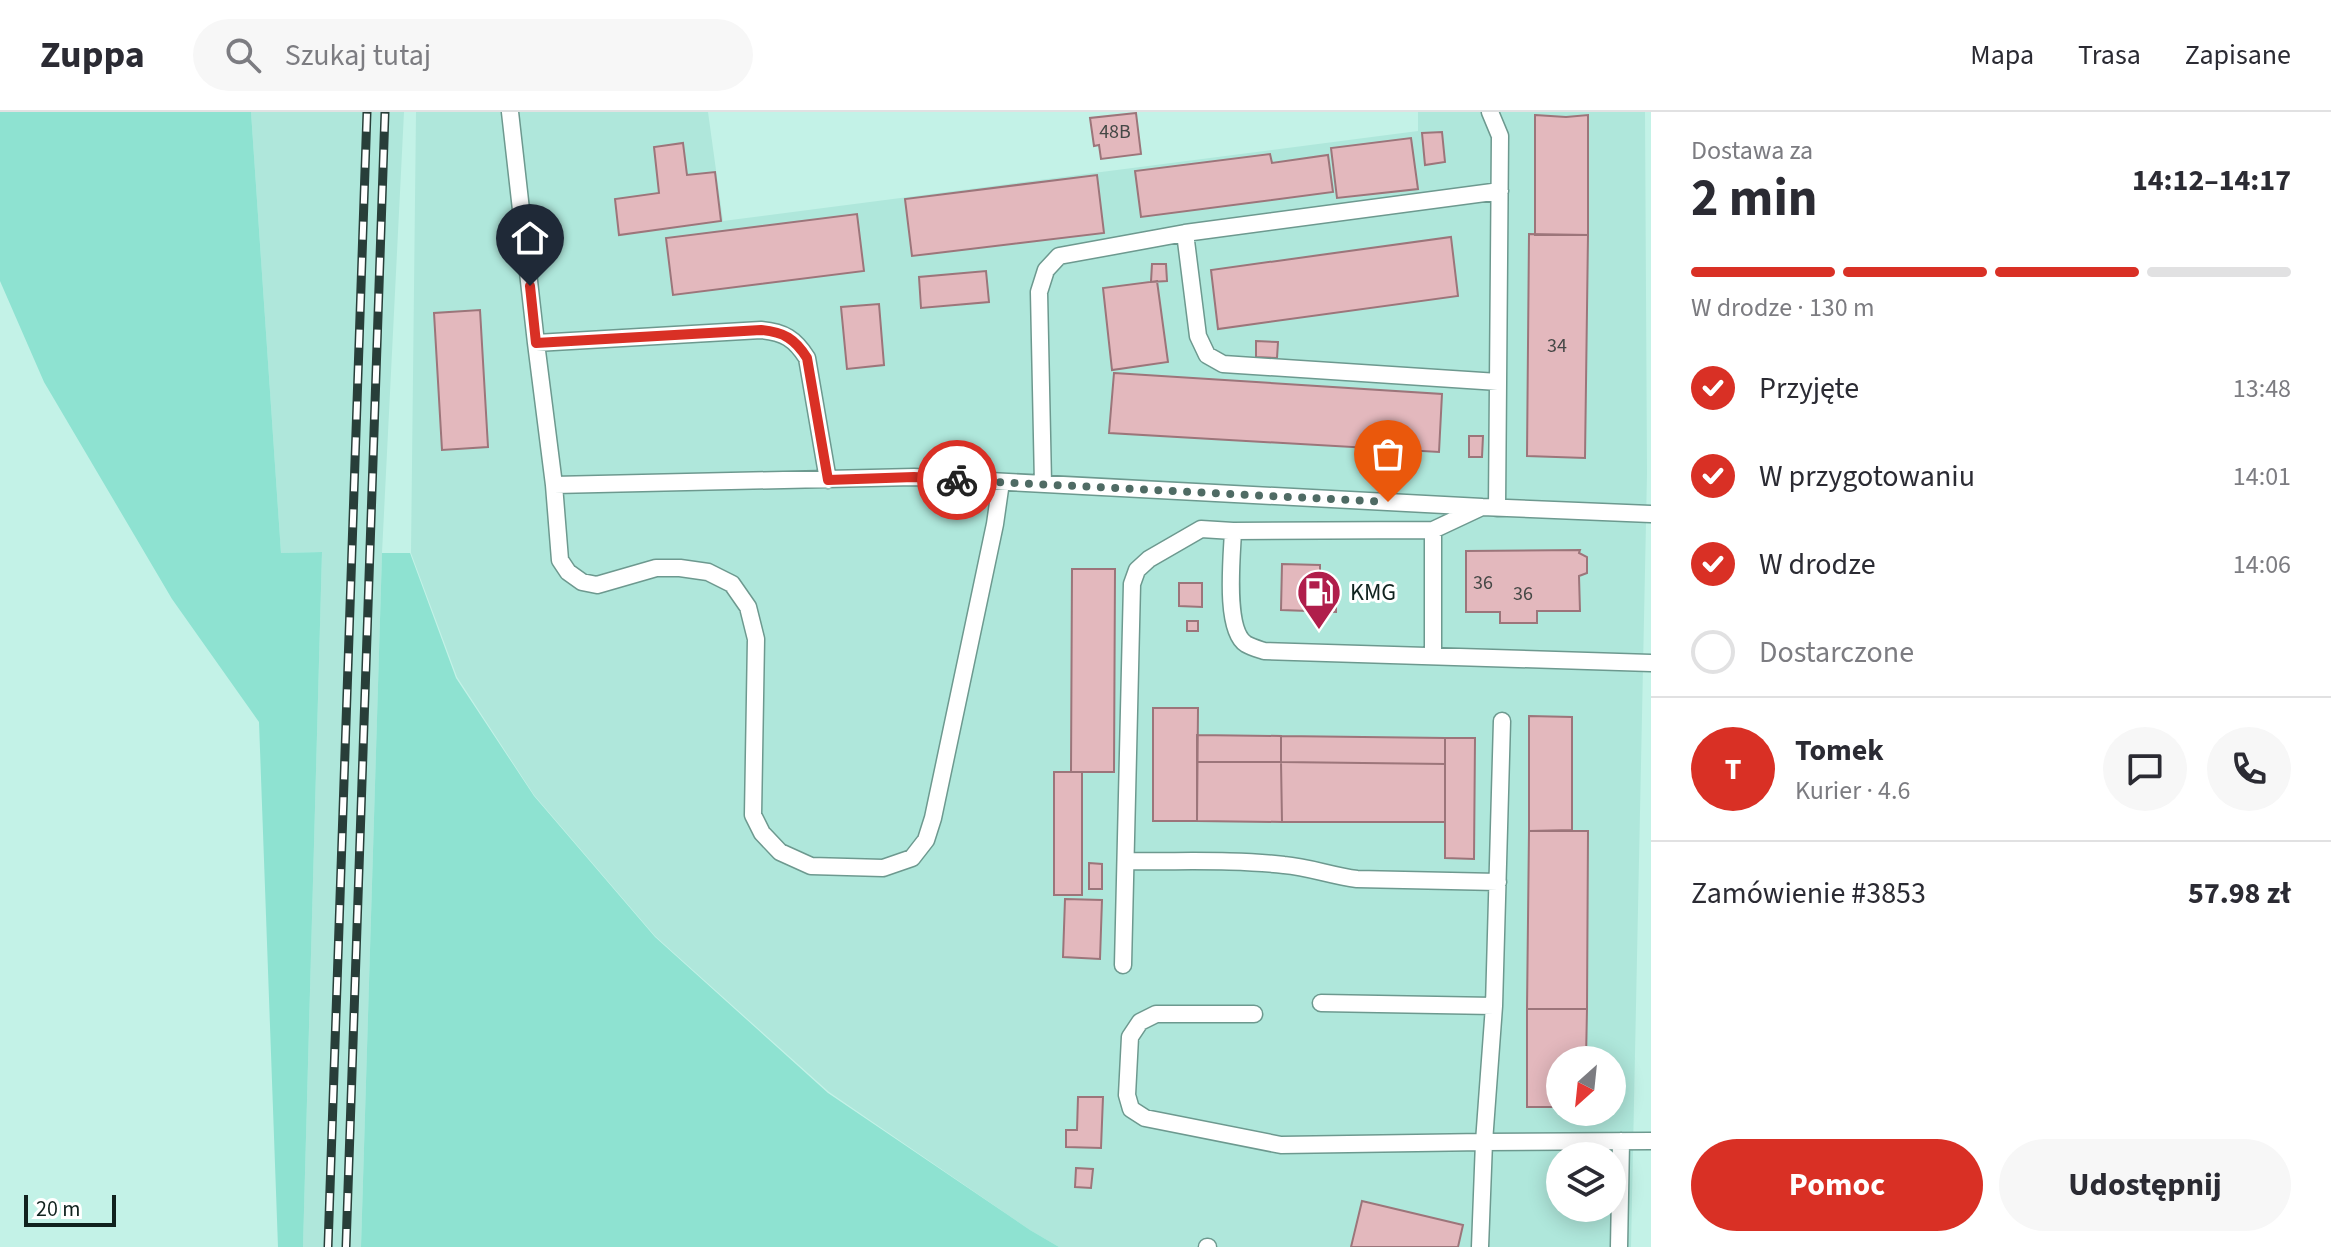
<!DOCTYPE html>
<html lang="pl">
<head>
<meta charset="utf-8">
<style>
  :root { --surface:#fff; --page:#f7f7f7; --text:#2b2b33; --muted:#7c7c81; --line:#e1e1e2; --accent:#d93025 }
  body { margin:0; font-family:"Source Sans 3",sans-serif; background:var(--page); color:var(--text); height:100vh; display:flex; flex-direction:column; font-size:30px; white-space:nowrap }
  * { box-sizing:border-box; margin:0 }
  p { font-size:26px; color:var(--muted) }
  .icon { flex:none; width:44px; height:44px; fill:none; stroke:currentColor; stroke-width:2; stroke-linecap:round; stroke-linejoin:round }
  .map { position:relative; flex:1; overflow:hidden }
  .panel { display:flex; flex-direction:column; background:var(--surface); width:680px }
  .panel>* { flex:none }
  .needle { width:52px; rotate:207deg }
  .controls { position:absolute; left:1546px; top:934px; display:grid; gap:16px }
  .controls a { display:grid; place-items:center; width:80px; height:80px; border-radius:50%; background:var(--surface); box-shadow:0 4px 20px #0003; font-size:40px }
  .scale { position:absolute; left:24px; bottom:20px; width:92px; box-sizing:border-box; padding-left:8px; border:4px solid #10221e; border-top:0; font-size:22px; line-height:28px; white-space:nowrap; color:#10221e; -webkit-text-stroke:6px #fff; paint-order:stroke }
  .pin { position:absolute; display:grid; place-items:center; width:68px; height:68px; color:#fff; margin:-82px -34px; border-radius:50% 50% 50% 0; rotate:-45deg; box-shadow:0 0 8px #0007 }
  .pin .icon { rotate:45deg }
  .courier { position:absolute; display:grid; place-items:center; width:80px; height:80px; margin:-40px; border:6px solid #d93025; border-radius:50%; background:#fff; color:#222; box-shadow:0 2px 10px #0007 }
  .head em { font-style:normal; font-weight:700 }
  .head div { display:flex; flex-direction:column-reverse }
  .head { display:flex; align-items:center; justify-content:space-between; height:136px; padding:0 40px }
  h1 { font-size:52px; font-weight:700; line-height:60px }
  .bar { display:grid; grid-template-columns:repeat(4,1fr); gap:12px 8px; align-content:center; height:96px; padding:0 40px }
  .bar i { height:10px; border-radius:6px; background:var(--line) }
  .bar .selected { background:var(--accent) }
  .bar p { grid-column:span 4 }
  .line { display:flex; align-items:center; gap:20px; padding:0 40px; border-top:2px solid var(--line) }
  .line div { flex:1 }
  .round { display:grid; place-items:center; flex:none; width:84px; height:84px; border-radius:42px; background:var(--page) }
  ol { padding:0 40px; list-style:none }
  li { display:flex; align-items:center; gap:24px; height:88px }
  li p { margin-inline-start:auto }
  li .icon { padding:8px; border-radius:50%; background:var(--accent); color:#fff; stroke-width:4 }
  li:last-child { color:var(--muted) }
  li i { width:44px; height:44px; border:4px solid var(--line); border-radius:50% }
  .cta { display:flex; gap:16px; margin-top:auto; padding:16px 40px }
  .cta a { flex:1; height:92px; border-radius:48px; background:var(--accent); color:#fff; font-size:32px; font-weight:700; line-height:92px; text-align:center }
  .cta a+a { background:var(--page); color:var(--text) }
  header { display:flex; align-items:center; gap:48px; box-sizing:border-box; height:112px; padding:0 40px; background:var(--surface); border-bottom:2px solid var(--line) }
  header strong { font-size:38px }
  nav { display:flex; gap:44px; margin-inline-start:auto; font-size:28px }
  .search { width:560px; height:72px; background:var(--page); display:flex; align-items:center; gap:20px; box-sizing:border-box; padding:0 28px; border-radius:44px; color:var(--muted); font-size:30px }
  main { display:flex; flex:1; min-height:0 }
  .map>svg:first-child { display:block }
</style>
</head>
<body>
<header>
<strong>Zuppa</strong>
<div class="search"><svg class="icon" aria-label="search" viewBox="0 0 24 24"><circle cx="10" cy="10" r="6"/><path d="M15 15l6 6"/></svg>Szukaj tutaj</div>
<nav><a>Mapa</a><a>Trasa</a><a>Zapisane</a></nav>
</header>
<main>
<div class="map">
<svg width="1651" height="1135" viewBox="0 0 1651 1135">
  <rect width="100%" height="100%" fill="#c3f2e7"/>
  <path fill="#afe7db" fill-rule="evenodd" d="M251 0H404L382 441 361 1135H303L322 440 281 441Z
    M416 0H708L723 109 1418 19V0H1645L1647 362 1631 1135H1059L1030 1118 829 980 655 824 534 683 457 565 411 441ZM1560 948H1612V1000H1560ZM1560 1044H1612V1096H1560Z"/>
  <path fill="#8ee2d1" d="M0 0H251L281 441 322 440 303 1135H278L259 610 172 487 44 270 0 169Z
    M382 441H410L456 566 534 684 655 825 828 981 1030 1118 1059 1135H361Z"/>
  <path fill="#e3b8bd" stroke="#9c757a" stroke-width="2" d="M1136 1 1141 42 1101 47 1099 33 1094 34 1090 6Z
    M1535 3 1566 5 1588 3V123H1535Z
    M1442 20 1445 50 1425 53 1422 21Z
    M1411 26 1418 77 1337 86 1331 36Z
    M683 31 687 63 715 60 721 109 619 123 615 87 659 81 654 35Z
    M1270 42 1272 51 1328 43 1333 80 1141 105 1135 59Z
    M1097 63 1104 121 912 144 905 87Z
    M857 102 864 159 673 183 666 126Z
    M1529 122 1588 123 1585 346 1527 344Z
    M1451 125 1458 184 1218 217 1211 158Z
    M1152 152H1166L1167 169 1151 170Z
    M986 159 989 190 921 196 919 165Z
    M1157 169 1168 250 1112 258 1103 176Z
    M879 192 884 253 847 257 841 195Z
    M480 198 488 335 442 338 434 201Z
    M1256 229 1278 230 1277 246 1256 245Z
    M1114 261 1442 282 1439 340 1109 321Z
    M1469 324H1483L1482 345H1469Z
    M1580 438 1579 441 1587 445V461L1579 464 1580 499H1537V511H1500V500H1466V439Z
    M1282 452 1320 453V477L1336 478V500L1281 498Z
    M1072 457H1115L1114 660H1071Z
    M1179 471H1202V495L1179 494Z
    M1187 509H1198V519H1187Z
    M1153 596H1198L1197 709H1153Z
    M1529 604 1572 605V718L1529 719Z
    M1197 623 1281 624V650H1197Z
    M1281 624 1445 626V652L1281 650Z
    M1445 626H1475L1474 747 1445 746Z
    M1197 650H1281L1282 710 1197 709Z
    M1281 650 1445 652V710H1282Z
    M1054 660H1082V783H1054Z
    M1529 719H1588L1587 897H1527Z
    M1089 751 1102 752V777H1089Z
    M1065 787 1102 788 1100 847 1063 845Z
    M1527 897H1587L1586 948H1560V995H1527Z
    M1078 985H1103L1101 1036 1066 1035V1018H1077Z
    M1076 1056 1093 1057 1091 1076 1075 1075Z
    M1362 1089 1463 1113 1458 1135H1351Z"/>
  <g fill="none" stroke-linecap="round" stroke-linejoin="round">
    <g stroke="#6d998f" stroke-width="19">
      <path id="service" d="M510 0 536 231
        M1490 0 1500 24 1497 396
        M1498 270 1223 252 1207 243 1198 224 1185 121 1500 79
        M828 368 807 246C795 227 784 220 761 218L536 231 554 373 914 365 1482 395
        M1043 372 1039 180 1046 158 1059 144 1185 121
        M554 373 560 448 568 460 582 470 597 473 656 456H680L708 460 732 472 748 495 756 527 753 703 762 721 780 740 811 754 883 756 912 746 926 728 933 706 995 412 1001 370
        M1651 402 1482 395 1433 418 1233 419C1232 444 1224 518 1246 532 1251 535 1258 537 1264 539L1651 551
        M1433 418V544
        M1502 609 1494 894 1484 1030 1651 1029
        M1127 749C1178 750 1232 747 1284 753 1309 755 1332 764 1357 767L1498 770
        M1123 853 1132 472 1137 458 1149 447 1201 417 1233 419
        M1321 891 1494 894
        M1254 902H1156L1140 910 1130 925 1127 983 1131 997 1145 1006 1281 1033 1484 1030 1480 1135
        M1207 1135H1208
        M1619 1135 1621 1029"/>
    </g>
    <use href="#service" stroke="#fff" stroke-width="16"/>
    <g stroke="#283e39" stroke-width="9">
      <path id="rail" d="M328 1135 367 0
        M346 1135 385 0"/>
    </g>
    <use href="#rail" stroke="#fff" stroke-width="6" stroke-dasharray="18" stroke-linecap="butt"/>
  </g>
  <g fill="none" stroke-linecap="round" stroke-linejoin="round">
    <path stroke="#4f6b64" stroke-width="8" stroke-dasharray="0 14.4" d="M957 368 1388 390"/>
    <path stroke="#d93025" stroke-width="10" d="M530 174 536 231 761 218C784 220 795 227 807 246L828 368 914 365 957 368"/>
  </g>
  <defs>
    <g id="fuel-pin" transform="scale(2.3)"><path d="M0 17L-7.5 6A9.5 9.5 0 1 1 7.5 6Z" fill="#b01e4b" stroke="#fff"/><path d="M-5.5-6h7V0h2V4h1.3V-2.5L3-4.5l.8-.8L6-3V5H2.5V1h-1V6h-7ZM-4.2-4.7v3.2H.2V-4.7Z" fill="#fff"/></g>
  </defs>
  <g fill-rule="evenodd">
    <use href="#fuel-pin" x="1319" y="480"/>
  </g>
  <g text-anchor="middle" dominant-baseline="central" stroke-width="6" stroke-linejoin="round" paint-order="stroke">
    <g font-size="20" fill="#454846">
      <text x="1115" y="20">48B</text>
      <text x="1557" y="234">34</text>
      <text x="1483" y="471">36</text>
      <text x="1523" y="482">36</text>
    </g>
    <g font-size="24" fill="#10221e" stroke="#fff" text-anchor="start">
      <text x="1350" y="480">KMG</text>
    </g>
  </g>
</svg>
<div class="controls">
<a><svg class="needle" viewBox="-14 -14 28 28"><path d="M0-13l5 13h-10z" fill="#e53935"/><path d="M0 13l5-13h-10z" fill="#7c7c81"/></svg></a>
<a><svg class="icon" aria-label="layers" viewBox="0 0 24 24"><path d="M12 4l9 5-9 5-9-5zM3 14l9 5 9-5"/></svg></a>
</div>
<div class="scale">20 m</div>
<div class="pin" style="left:1388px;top:390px;background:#ea580c"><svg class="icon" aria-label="bag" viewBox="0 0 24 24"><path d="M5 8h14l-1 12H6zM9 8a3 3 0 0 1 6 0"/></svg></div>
<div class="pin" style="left:530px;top:174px;background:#1f2937"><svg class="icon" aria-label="home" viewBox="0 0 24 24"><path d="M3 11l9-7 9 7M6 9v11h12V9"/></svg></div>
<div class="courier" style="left:957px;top:368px"><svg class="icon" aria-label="bike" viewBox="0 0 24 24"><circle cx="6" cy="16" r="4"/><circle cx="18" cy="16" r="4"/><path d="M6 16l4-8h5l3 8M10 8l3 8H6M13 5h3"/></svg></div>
</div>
<section class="panel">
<div class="head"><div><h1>2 min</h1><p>Dostawa za</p></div><em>14:12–14:17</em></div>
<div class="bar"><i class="selected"></i><i class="selected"></i><i class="selected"></i><i></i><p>W drodze · 130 m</p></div>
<ol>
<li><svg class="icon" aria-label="check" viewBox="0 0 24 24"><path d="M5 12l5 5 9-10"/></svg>Przyjęte<p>13:48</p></li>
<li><svg class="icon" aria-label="check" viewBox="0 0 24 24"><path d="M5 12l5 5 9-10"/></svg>W przygotowaniu<p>14:01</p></li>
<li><svg class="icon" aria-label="check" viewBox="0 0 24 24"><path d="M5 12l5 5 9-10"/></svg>W drodze<p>14:06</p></li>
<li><i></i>Dostarczone</li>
</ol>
<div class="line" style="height:144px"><b class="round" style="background:var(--accent);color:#fff">T</b><div><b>Tomek</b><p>Kurier · 4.6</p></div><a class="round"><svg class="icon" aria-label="chat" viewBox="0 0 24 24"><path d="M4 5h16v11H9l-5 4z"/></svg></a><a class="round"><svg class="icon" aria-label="phone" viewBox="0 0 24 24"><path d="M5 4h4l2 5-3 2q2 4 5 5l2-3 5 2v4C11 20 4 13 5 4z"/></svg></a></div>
<div class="line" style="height:104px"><div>Zamówienie #3853</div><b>57.98 zł</b></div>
<div class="cta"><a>Pomoc</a><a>Udostępnij</a></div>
</section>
</main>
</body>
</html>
